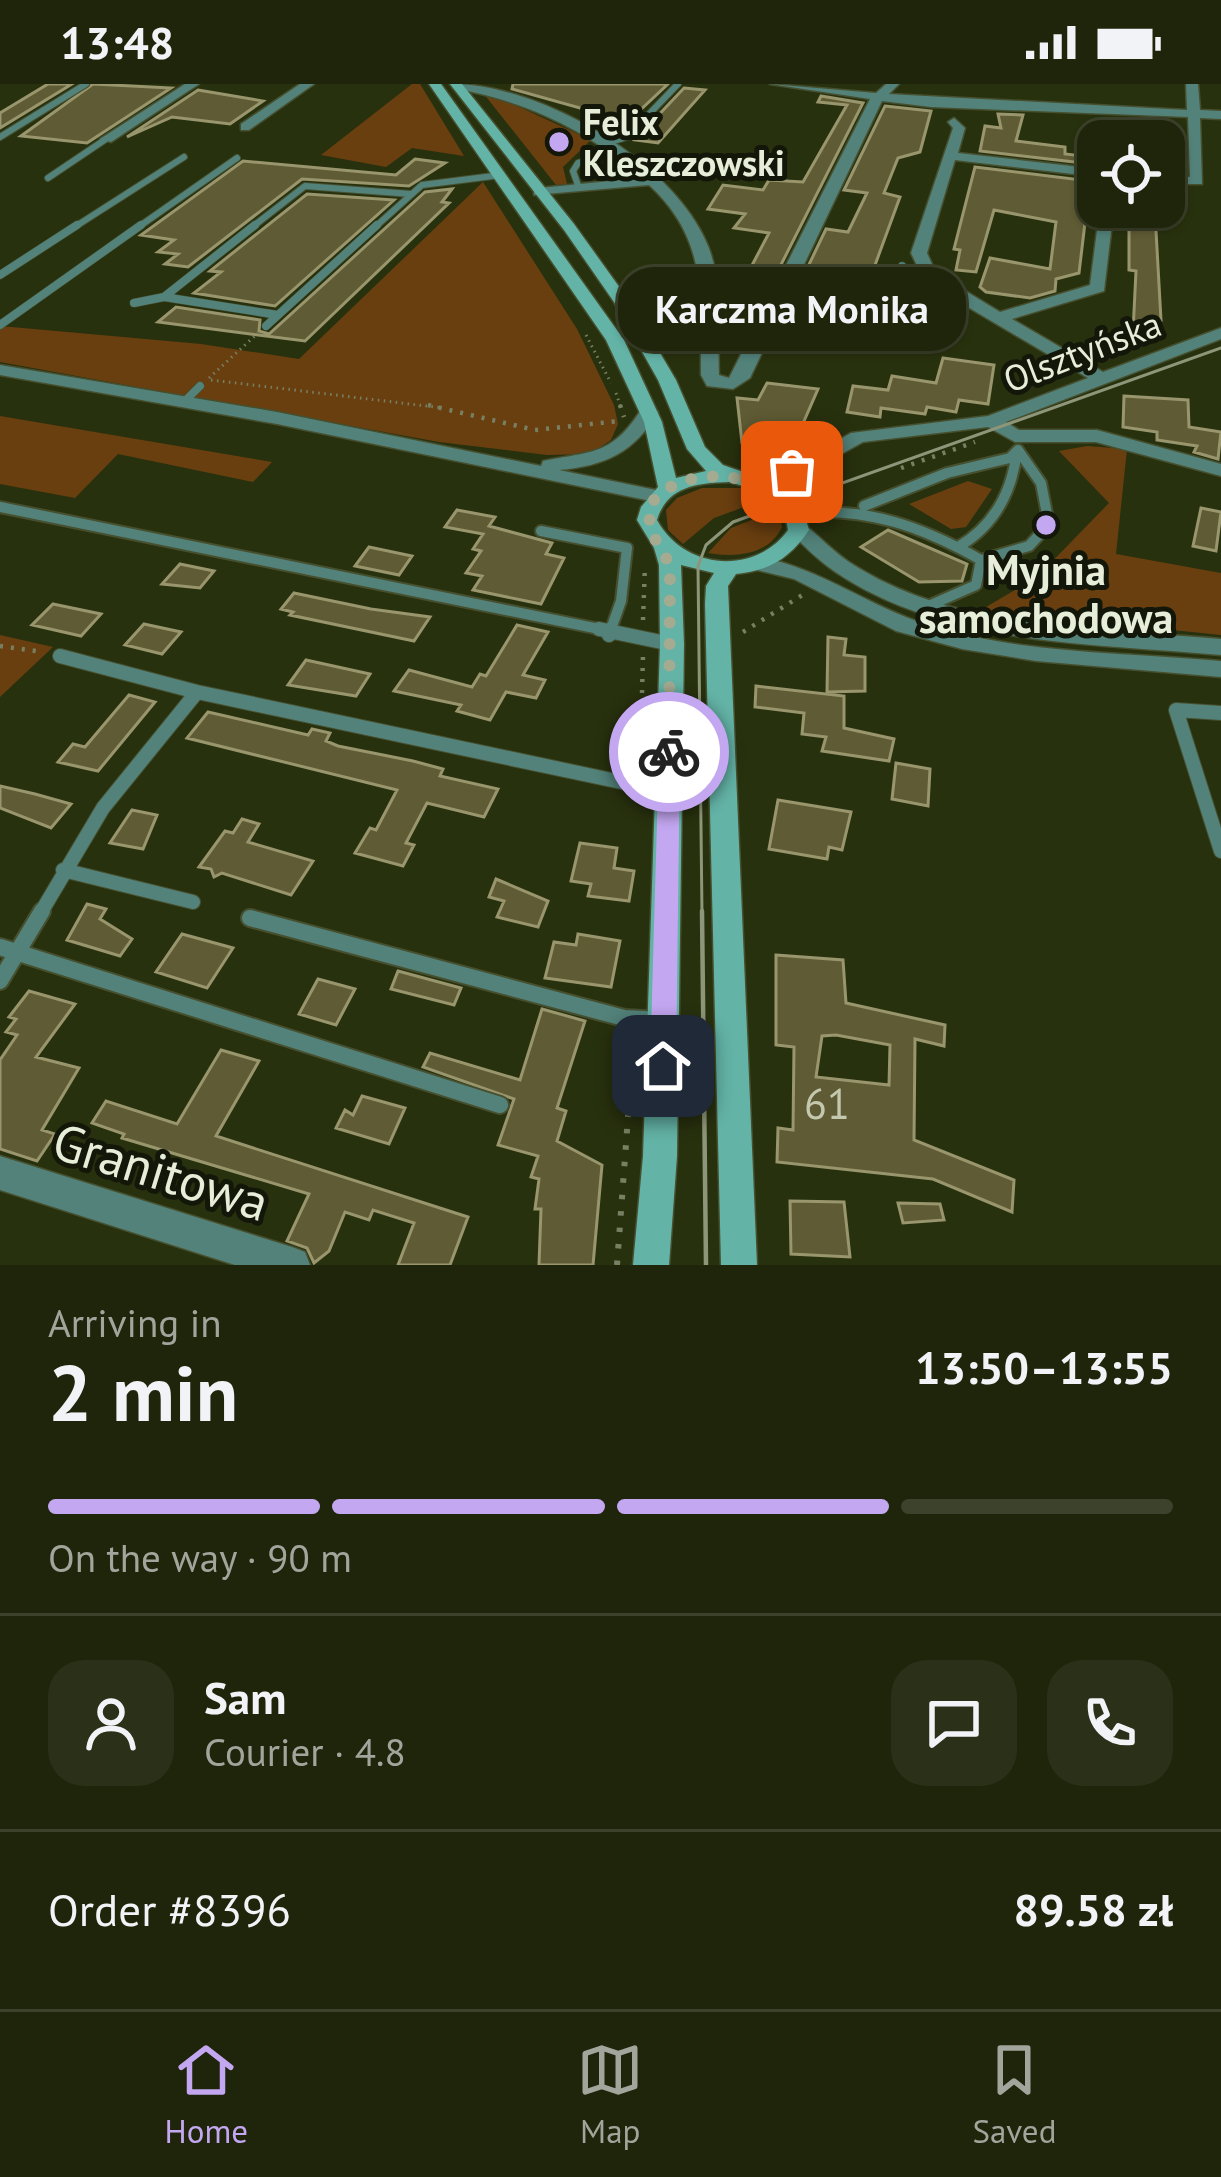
<!DOCTYPE html>
<html lang="en">
<head>
<meta charset="utf-8">
<style>
  :root { --surface:#1e250a; --page:#2b3118; --text:#f1f3f6; --muted:#a1a59c; --line:#3c422b; --accent:#c4a7f1 }
  body { margin:0; font-family:"PT Sans",sans-serif; background:var(--page); color:var(--text); height:100vh; display:flex; flex-direction:column; font-size:45px; white-space:nowrap }
  * { box-sizing:border-box; margin:0 }
  p { font-size:39px; color:var(--muted) }
  .icon { flex:none; width:66px; height:66px; fill:none; stroke:currentColor; stroke-width:2; stroke-linecap:round; stroke-linejoin:round }
  .map { position:relative; height:1181px; overflow:hidden }
  .drawer { display:flex; flex-direction:column; background:var(--surface); flex:1 }
  .drawer>* { flex:none }
  .buttons { position:absolute; left:1077px; top:36px; display:grid; gap:24px }
  .buttons a { display:grid; place-items:center; width:108px; height:108px; border-radius:24px; background:var(--surface); box-shadow:0 3px 9px #0004,0 0 0 3px var(--line); font-size:60px }
  .pin { position:absolute; display:grid; place-items:center; width:102px; height:102px; color:#fff; margin:-51px; border-radius:24px; box-shadow:0 6px 18px #0006 }
  .courier { position:absolute; display:grid; place-items:center; width:120px; height:120px; margin:-60px; border:9px solid #c4a7f1; border-radius:50%; background:#fff; color:#222; box-shadow:0 3px 15px #0007 }
  .bubble { position:absolute; height:84px; border-radius:36px; background:var(--surface); box-shadow:0 3px 9px #0004,0 0 0 3px var(--line); font-size:39px; font-weight:700; line-height:84px; text-align:center }
  .headline em { font-style:normal; font-weight:700 }
  .headline div { display:flex; flex-direction:column-reverse }
  .headline { display:flex; align-items:center; justify-content:space-between; height:204px; padding:0 48px }
  h1 { font-size:78px; font-weight:700; line-height:90px }
  .bar { display:grid; grid-template-columns:repeat(4,1fr); gap:18px 12px; align-content:center; height:144px; padding:0 48px }
  .bar i { height:15px; border-radius:9px; background:var(--line) }
  .bar .current { background:var(--accent) }
  .bar p { grid-column:span 4 }
  .line { display:flex; align-items:center; gap:30px; padding:0 48px; border-top:3px solid var(--line) }
  .line div { flex:1 }
  .round { display:grid; place-items:center; flex:none; width:126px; height:126px; border-radius:36px; background:var(--page) }
  .status { display:flex; justify-content:space-between; align-items:center; height:84px; padding:0 60px; background:var(--surface); direction:ltr }
  .status svg { height:33px; fill:currentColor }
  .tabs { display:flex; justify-content:space-around; align-items:center; height:168px; border-top:3px solid var(--line); background:var(--surface); font-size:33px; color:var(--muted) }
  .tabs a { display:grid; justify-items:center; gap:6px }
  .tabs .current { color:var(--accent) }
  .map>svg:first-child { display:block }
</style>
</head>
<body>
<div class="status"><b>13:48</b><svg viewBox="0 0 49 12"><path d="M0 12V9h3v3zM5 12V6h3v6zM10 12V3h3v9zM15 12V0h3v12zM26 1h20v11H26zM47 4h2v5h-2z"/></svg></div>
<div class="map">
<svg width="1221" height="1181" viewBox="0 0 1221 1181">
  <rect width="100%" height="100%" fill="#28310e"/>
  <path fill="#6a3f10" d="M412 0H420L464 72 412 64 386 83 321 71Z
    M480 5 591 56 563 83 567 100 556 101Z
    M483 98 577 245 614 321 618 340 611 356 590 370 547 371 439 358 0 278V242L201 260 299 275Z
    M0 332 272 378 253 398 118 370 75 414 0 400Z
    M1087 362 1127 365 1116 470 1221 489V551L981 526 1037 493 1109 419 1059 367Z
    M968 397 992 405 966 443 951 445 909 420Z
    M702 404H741L766 415 714 434 683 460 668 446 666 426 677 414Z
    M778 426 782 443C769 471 736 474 708 469L731 444Z
    M0 551 53 563 0 613Z"/>
  <path fill="#5f5b34" stroke="#99956c" stroke-width="3" fill-rule="evenodd" d="M48 0H72L0 44V29Z
    M93 0 171 4 87 59 21 52Z
    M513 0H668L617 48 612 47 623 36 512 5Z
    M684 4 705 6 658 59 635 56Z
    M198 6 263 17 230 40 172 33 127 53Z
    M821 12 863 19 756 230 735 227 738 224 730 223 769 149 734 144 745 130 708 125 723 101 763 106 769 96 803 98 847 21 818 18Z
    M885 22 931 27 920 68 898 74 884 109 900 113 871 192 866 191 842 244 810 239 800 262 779 259 800 219 791 218 826 145 848 148 867 109 844 106Z
    M998 30 1023 31 1016 57 1065 63V70L1093 73 1092 80 980 67 985 42 1001 44Z
    M415 75 445 79 409 102 302 95 188 183 165 180 178 170 158 168 174 156 141 151 243 77 396 91Z
    M975 83 1090 97 1079 189 1056 195 1055 207 1030 214 986 208 980 203 990 174 1050 185 1056 138 994 126 976 188 956 186 960 166 954 165Z
    M452 105 442 118 449 119 305 257 158 238 176 223 260 236 259 247 269 250 425 108Z
    M307 110 394 116 275 222 194 209 221 188 210 187Z
    M1129 127 1155 129 1161 236 1152 235 1153 250 1133 248 1136 187 1129 186Z
    M943 274 994 281 988 320 959 316 956 328 927 323 925 330 881 324 880 333 847 328 853 302 888 306 892 292 936 299Z
    M767 299 818 305 794 360 776 357 773 364 742 359 737 314 758 316Z
    M1124 312 1188 316 1189 343 1221 348 1218 375 1194 368 1197 362 1157 356V348L1123 343Z
    M1201 424 1221 428 1216 467 1193 462Z
    M457 426 495 433 489 442 552 459 546 470 564 474 541 520 473 506 482 492 466 489 481 467 473 465 483 450 445 443Z
    M888 446 967 480 962 497 919 498 861 463Z
    M369 463 412 472 399 491 355 482Z
    M180 480 214 487 200 504 162 500Z
    M294 509 371 525 430 533 414 557 290 531 293 528 281 525Z
    M53 520 101 530 81 552 32 541Z
    M144 540 181 548 162 570 125 561Z
    M517 541 548 548 523 591 545 596 536 614 506 608 490 636 457 627 461 621 394 607 409 586 472 603 480 590 486 592Z
    M828 553 846 555 844 571 865 573V607L827 608Z
    M306 576 370 590 356 612 288 601Z
    M756 602 844 612V644L894 655 889 677 822 667 826 653 802 650 804 629 755 623Z
    M129 611 155 618 98 687 58 678 73 660 85 663Z
    M208 628 308 651 312 645 330 649 326 657 338 662 413 677 443 685 440 692 498 705 484 733 427 719 406 759 414 761 403 782 355 769 370 744 376 746 397 706 187 654Z
    M896 679 930 685 928 722 892 715Z
    M0 702 35 710 71 720 51 744 0 724Z
    M778 716 851 728 842 766 829 763 827 775 769 765Z
    M132 726 157 731 143 765 110 759Z
    M242 735 259 740 248 758 313 777 291 811 222 789 214 793 211 785 199 783 225 747 233 749Z
    M580 759 617 764 614 784 634 787 629 817 588 812 591 800 571 797Z
    M496 795 548 817 538 843 497 833 504 817 489 813Z
    M87 820 106 825 100 835 132 855 120 872 67 856Z
    M182 850 233 864 207 904 156 888Z
    M578 850 620 857 611 903 545 894 554 858 576 861Z
    M776 871 843 876 846 919 945 941 944 962 915 955 914 1056 1014 1096 1012 1128 933 1095 777 1078 778 1044 793 1046 794 963 776 961ZM836 951 890 961 889 1001 816 993 822 952Z
    M398 887 461 904 454 921 391 905Z
    M318 895 355 905 336 941 299 930Z
    M29 907 75 920 36 973 79 984 42 1046 55 1050 37 1077 0 1065V976L17 951 6 948 16 935 9 933Z
    M542 925 585 937 557 1024 566 1027 557 1057 602 1081 593 1181H539L541 1125H535L539 1095 531 1093 538 1072 498 1061 514 1015 423 983 430 969 520 996Z
    M221 966 259 977 216 1052 468 1133 450 1181H398L414 1139 373 1126 369 1136 345 1128 329 1167 314 1179 307 1164 287 1157 309 1110 122 1054 124 1050 92 1039 106 1017 177 1040Z
    M362 1012 405 1024 389 1060 336 1044 345 1026 353 1031Z
    M790 1117 844 1118 850 1173 791 1170Z
    M898 1119 940 1120 944 1136 903 1139Z"/>
  <g fill="none" stroke-linecap="round" stroke-linejoin="round">
    <g stroke="#464f2e" stroke-width="8">
      <path id="lane-far4" d="M0 53 86 0
        M606 59 627 53 678 0
        M48 94 106 55
        M579 104 573 87 578 79 617 68
        M73 144 184 73
        M137 144 237 74
        M251 144 305 102 411 110
        M374 144 422 101 501 91"/>
    </g>
    <g stroke="#464f2e" stroke-width="9">
      <path id="lane-far3" d="M255 141 164 213 278 231
        M0 191 77 141
        M893 209 945 203
        M134 219 164 213
        M0 241 141 141
        M266 242 377 141
        M879 249 902 182
        M184 318 200 302"/>
    </g>
    <g stroke="#464f2e" stroke-width="14">
      <path id="lane-far2" d="M864 422 947 389 1010 374 1018 366 1041 399 1047 430
        M0 423 614 548
        M797 429C867 423 921 442 981 476L1029 462 1040 450
        M541 447 627 464 621 517 610 548
        M958 463C994 442 1012 408 1017 367
        M926 523 976 501 981 476"/>
    </g>
    <g stroke="#464f2e" stroke-width="16">
      <path id="lane-far1" d="M599 545 671 560
        M609 551 611 545
        M60 572 197 608
        M1221 629 1176 626 1221 767
        M63 786 193 818
        M40 830 103 724 197 608 640 702H668"/>
    </g>
    <g stroke="#464f2e" stroke-width="20">
      <path id="lane" d="M250 834 624 934 663 936
        M0 863 500 1021
        M0 897 42 827"/>
    </g>
    <g stroke="#464f2e" stroke-width="3">
      <path id="street" d="M185 0H199L111 58 100 55Z
        M300 0H314L249 46H241V40Z
        M452 0C541 0 674 78 708 162 724 201 717 250 719 291L729 294 870 15 770 0 876 9 886 0H899L889 10 1187 26 1186 0H1198L1200 26 1221 27V35L1200 34 1202 100H1164V92L1190 93 1188 33 931 23 882 17 750 294 733 305 707 302 701 291C700 216 710 157 649 101L534 111V105L539 104 641 94C587 45 524 17 453 4Z
        M954 34 965 44 958 69 1098 85V93L955 76 927 169 936 189 1000 228 1090 201 1100 123H1114L1104 207 1012 235 1103 288 1221 244V255L1006 338 1019 346H1097L1221 380V392L1096 358H1015L988 343 863 358 775 407H761V399L851 349 988 332 1088 294 939 206 923 194 911 169 953 44 948 38Z
        M0 281 277 328 541 382 543 377C593 367 613 371 642 324L649 322 658 328C635 368 605 382 559 386L656 406 666 412 656 418 277 340 0 291Z
        M799 440 806 442C820 453 834 468 849 478 956 548 1098 544 1221 555V571C1094 559 943 562 834 487 819 477 805 463 792 450L789 446 792 442Z
        M757 472C820 484 868 522 928 541 1021 570 1124 568 1221 577V593L1036 577 962 565 896 547 794 495 749 484 746 479 749 474Z
        M0 1072 292 1163 305 1168 310 1181H235L0 1106Z"/>
    </g>
    <g stroke="#464f2e" stroke-width="3">
      <path id="secondary" d="M429 0H441L624 256 662 338 676 394 706 387 687 365 658 296 614 218 564 146 450 0H462L574 140 630 218 676 296 705 363 723 381 775 399 801 419 809 446C791 473 770 487 736 490L728 502 757 1181H721L705 520 706 502 714 489 681 481 684 560 677 1072 669 1181H633L643 1072 660 560 659 481 654 464 637 436 641 423 658 403 644 338 606 256ZM729 398 761 407 784 425 788 446C755 492 684 486 657 436 667 402 698 399 729 398Z"/>
    </g>
    <path stroke="#788063" stroke-width="3" stroke-dasharray="1.5 4.5" stroke-linecap="butt" d="M586 251 611 299
      M209 294 258 249
      M211 296 443 324
      M616 309 621 324"/>
    <path stroke="#788063" stroke-width="4.5" stroke-dasharray="3 8" stroke-linecap="butt" d="M428 321 535 346 619 337
      M620 321 624 333
      M901 384 975 358
      M643 536 645 481
      M743 548 804 510
      M0 562 43 568
      M640 686 643 571"/>
    <path stroke="#788063" stroke-width="6" stroke-dasharray="4.5 12" stroke-linecap="butt" d="M617 1181 633 966"/>
    <use href="#lane-far4" stroke="#52827a" stroke-width="6"/>
    <use href="#lane-far3" stroke="#52827a" stroke-width="8"/>
    <use href="#lane-far2" stroke="#52827a" stroke-width="10"/>
    <use href="#lane-far1" stroke="#52827a" stroke-width="14"/>
    <use href="#lane" stroke="#52827a" stroke-width="16"/>
    <use href="#street" fill="#52827a" fill-rule="evenodd"/>
    <use href="#secondary" fill="#63b3a6" fill-rule="evenodd"/>
    <path stroke="#8e967a" stroke-width="3" d="M702 830 698 482 706 461 733 438 1221 264"/>
    <path stroke="#8e967a" stroke-width="4.5" d="M702 827 706 1181"/>
  </g>
  <path fill="#c4a7f1" d="M669 661 680 668 676 982 663 994 650 982 659 668Z"/>
  <g fill="none" stroke-linecap="round" stroke-linejoin="round">
    <path stroke="#a4ab91" stroke-width="12" stroke-dasharray="0 21.6" d="M669 668 670 481 650 446 649 422C677 385 730 388 768 403L792 388"/>
  </g>
  <g fill="#c4a7f1" stroke="#131709" stroke-width="4.5">
    <circle cx="559" cy="58" r="12"/>
    <circle cx="1046" cy="441" r="12"/>
  </g>
  <g text-anchor="middle" dominant-baseline="central" stroke-width="10" stroke-linejoin="round" paint-order="stroke">
    <g font-size="36" font-weight="bold" fill="#e6edd8" stroke="#131709" text-anchor="start">
      <text x="583" y="37">Felix<tspan x="583" dy="41">Kleszczowski</tspan></text>
    </g>
    <g font-size="36" fill="#e6edd8" stroke="#131709">
      <text transform="translate(1082 267) rotate(-21)">Olsztyńska</text>
    </g>
    <g font-size="42" font-weight="bold" fill="#e6edd8" stroke="#131709">
      <text x="1046" y="485">Myjnia<tspan x="1046" dy="48">samochodowa</tspan></text>
    </g>
    <g font-size="42" fill="#c4c8af">
      <text x="827" y="1019">61</text>
    </g>
    <g font-size="51" fill="#e6edd8" stroke="#131709">
      <text transform="translate(161 1087) rotate(17)">Granitowa</text>
    </g>
  </g>
</svg>
<div class="buttons">
<a><svg class="icon" aria-label="locate" viewBox="0 0 24 24"><circle cx="12" cy="12" r="6"/><path d="M12 2v4M12 18v4M2 12h4M18 12h4"/></svg></a>
</div>
<div class="pin" style="left:792px;top:388px;background:#ea580c"><svg class="icon" aria-label="bag" viewBox="0 0 24 24"><path d="M5 8h14l-1 12H6zM9 8a3 3 0 0 1 6 0"/></svg></div>
<div class="pin" style="left:663px;top:982px;background:#1f2937"><svg class="icon" aria-label="home" viewBox="0 0 24 24"><path d="M3 11l9-7 9 7M6 9v11h12V9"/></svg></div>
<div class="courier" style="left:669px;top:668px"><svg class="icon" aria-label="bike" viewBox="0 0 24 24"><circle cx="6" cy="16" r="4"/><circle cx="18" cy="16" r="4"/><path d="M6 16l4-8h5l3 8M10 8l3 8H6M13 5h3"/></svg></div>
<div class="bubble" style="left:618px;top:183px;width:348px">Karczma Monika</div>
</div>
<section class="drawer">
<div class="headline"><div><h1>2 min</h1><p>Arriving in</p></div><em>13:50–13:55</em></div>
<div class="bar"><i class="current"></i><i class="current"></i><i class="current"></i><i></i><p>On the way · 90 m</p></div>
<div class="line" style="height:216px"><a class="round"><svg class="icon" aria-label="person" viewBox="0 0 24 24"><circle cx="12" cy="8" r="4"/><path d="M4 21q1-7 8-7t8 7"/></svg></a><div><b>Sam</b><p>Courier · 4.8</p></div><a class="round"><svg class="icon" aria-label="chat" viewBox="0 0 24 24"><path d="M4 5h16v11H9l-5 4z"/></svg></a><a class="round"><svg class="icon" aria-label="phone" viewBox="0 0 24 24"><path d="M5 4h4l2 5-3 2q2 4 5 5l2-3 5 2v4C11 20 4 13 5 4z"/></svg></a></div>
<div class="line" style="height:156px"><div>Order #8396</div><b>89.58 zł</b></div>
</section>
<nav class="tabs">
<a class="current"><svg class="icon" aria-label="home" viewBox="0 0 24 24"><path d="M3 11l9-7 9 7M6 9v11h12V9"/></svg>Home</a>
<a><svg class="icon" aria-label="map" viewBox="0 0 24 24"><path d="M3 6l6-2 6 2 6-2v14l-6 2-6-2-6 2zM9 4v14M15 6v14"/></svg>Map</a>
<a><svg class="icon" aria-label="saved" viewBox="0 0 24 24"><path d="M7 4h10v16l-5-4-5 4z"/></svg>Saved</a>
</nav>
</body>
</html>
